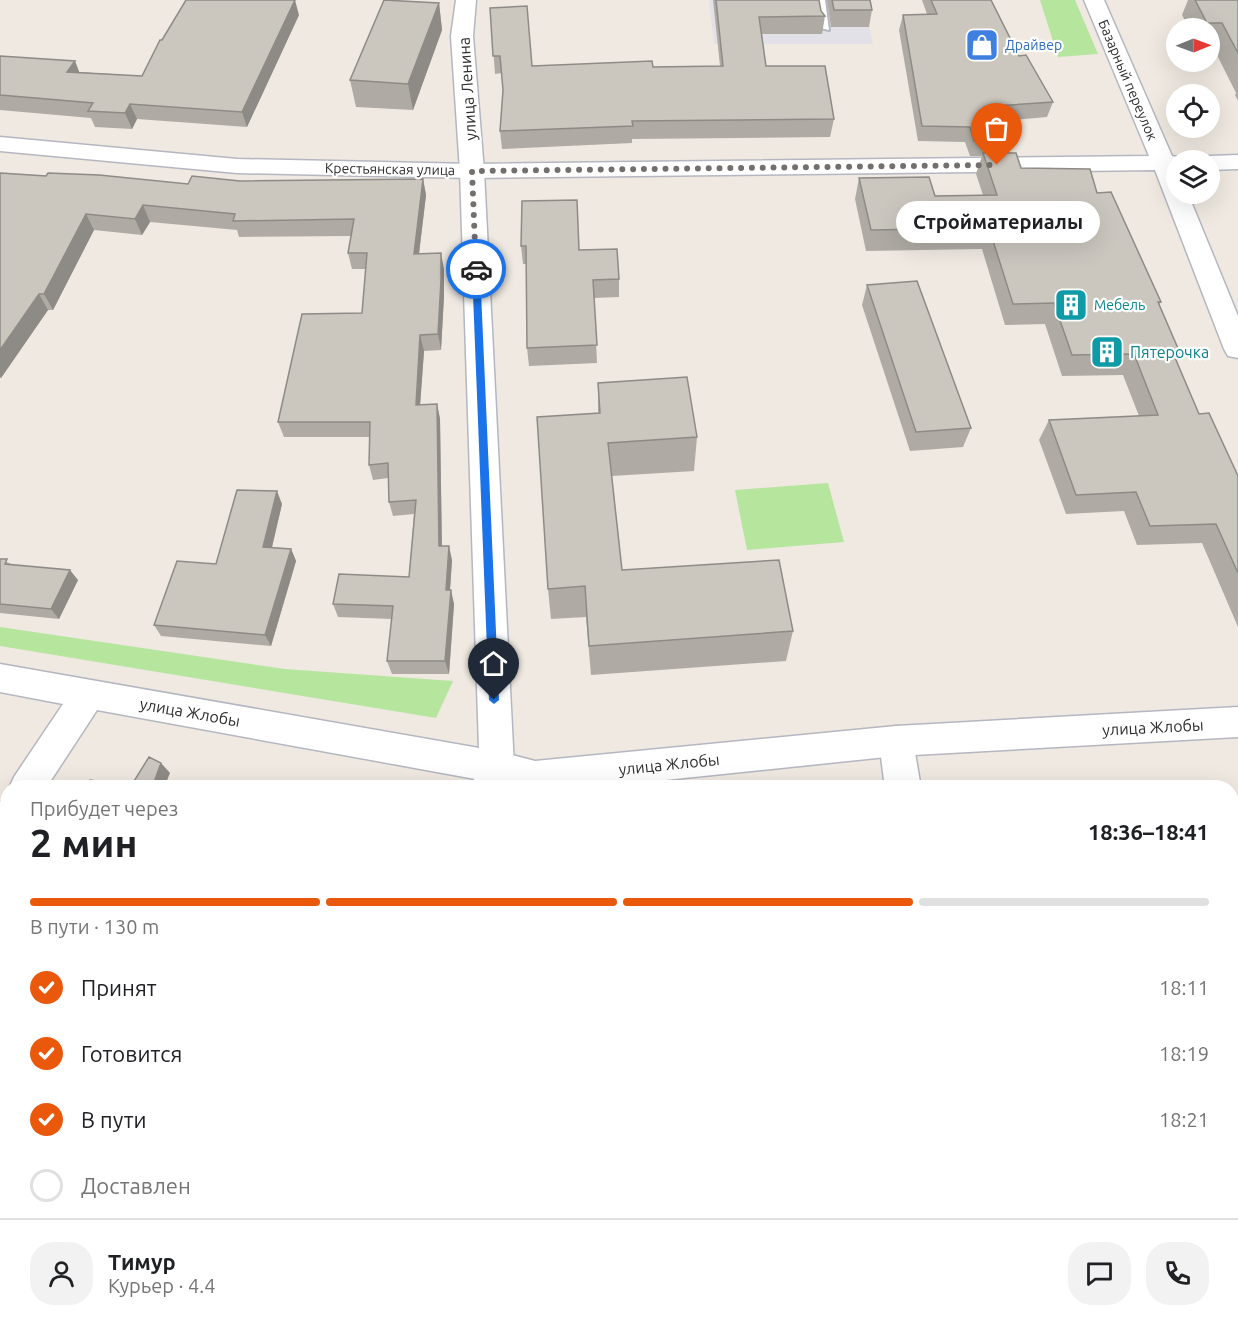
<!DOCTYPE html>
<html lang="ru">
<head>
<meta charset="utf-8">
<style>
  :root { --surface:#fff; --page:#f2f2f2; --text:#202124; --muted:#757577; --line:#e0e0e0; --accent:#ea580c }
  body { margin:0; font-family:Ubuntu,sans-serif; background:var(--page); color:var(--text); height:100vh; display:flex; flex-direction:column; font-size:22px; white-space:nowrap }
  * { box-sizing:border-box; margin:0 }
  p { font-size:20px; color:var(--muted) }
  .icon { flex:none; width:33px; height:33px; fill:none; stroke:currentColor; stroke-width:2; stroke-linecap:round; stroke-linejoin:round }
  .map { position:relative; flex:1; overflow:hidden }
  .sheet { position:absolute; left:0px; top:780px; width:1239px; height:558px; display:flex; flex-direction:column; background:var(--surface); border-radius:24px 24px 0 0; box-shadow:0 6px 24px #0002 }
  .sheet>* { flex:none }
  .needle { width:39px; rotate:89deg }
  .buttons { position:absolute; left:1166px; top:18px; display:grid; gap:12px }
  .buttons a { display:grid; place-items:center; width:54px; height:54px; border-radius:50%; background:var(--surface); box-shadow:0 6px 24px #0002; font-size:30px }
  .pin { position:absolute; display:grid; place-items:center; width:51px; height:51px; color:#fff; margin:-62px -26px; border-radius:50% 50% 50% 0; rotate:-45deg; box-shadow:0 0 6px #0007 }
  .pin .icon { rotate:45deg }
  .courier { position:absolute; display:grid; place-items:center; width:60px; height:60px; margin:-30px; border:4px solid #1a73e8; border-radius:50%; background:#fff; color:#222; box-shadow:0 2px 8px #0007 }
  .bubble { position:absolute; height:42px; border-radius:21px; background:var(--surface); box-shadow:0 6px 24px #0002; font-size:20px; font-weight:700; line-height:42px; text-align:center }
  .head em { font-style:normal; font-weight:700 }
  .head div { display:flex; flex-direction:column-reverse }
  .head { display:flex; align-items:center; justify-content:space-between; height:102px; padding:0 30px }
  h1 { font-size:39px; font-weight:700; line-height:45px }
  .bar { display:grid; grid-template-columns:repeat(4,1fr); gap:9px 6px; align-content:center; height:72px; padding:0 30px }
  .bar i { height:8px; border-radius:4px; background:var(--line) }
  .bar .active { background:var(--accent) }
  .bar p { grid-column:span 4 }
  .line { display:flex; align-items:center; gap:15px; padding:0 30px; border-top:2px solid var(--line) }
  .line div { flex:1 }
  .round { display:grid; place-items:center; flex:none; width:63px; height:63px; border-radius:24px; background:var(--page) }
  ol { padding:0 30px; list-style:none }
  li { display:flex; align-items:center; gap:18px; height:66px }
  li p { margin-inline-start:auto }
  li .icon { padding:6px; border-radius:50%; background:var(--accent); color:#fff; stroke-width:4 }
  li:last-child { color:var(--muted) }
  li i { width:33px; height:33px; border:3px solid var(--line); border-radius:50% }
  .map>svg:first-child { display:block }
</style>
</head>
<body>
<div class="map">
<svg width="1238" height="1338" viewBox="0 0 1238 1338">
  <rect width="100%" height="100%" fill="#efe9e1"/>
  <path fill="#e3e1e8" d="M709 0H863L873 44H714Z"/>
  <path fill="#b6e59e" d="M1040 0H1075L1098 54 1058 57Z
    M828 483 844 542 747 550 735 490Z
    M0 627 285 669 453 681 436 718 0 646Z
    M1232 1147 1238 1148V1324L1232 1317Z"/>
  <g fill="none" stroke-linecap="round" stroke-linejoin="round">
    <g stroke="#b4b7c1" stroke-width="4">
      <path id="lane" d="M815 0H825L829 30 820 28Z"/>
    </g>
    <g stroke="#b4b7c1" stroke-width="3">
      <path id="street" d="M456 0H476L473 36 484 171 514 767 509 778 497 783 97 710 46 788H9L14 777 63 704 0 692V664L479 748 460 171 451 36Z
        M896 726 908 730 913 741 921 788H885L879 741 884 730Z
        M8 799V840L0 843V802Z
        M963 1330H1009L1010 1338H964Z"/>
    </g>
    <g stroke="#b4b7c1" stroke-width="3">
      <path id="secondary" d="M1084 0H1104L1172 156 1184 158 1186 160H1176V194H1188L1238 316V358L1228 356 1224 349 1155 170 472 178 237 173 0 151V137L237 159 472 164 1149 156Z
        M1238 155V169L1209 170V160H1199L1209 156Z
        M1238 707V737L896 756 588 788H515L506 785 505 788H470L485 756 497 751 535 761 896 726Z
        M214 1330H260L257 1338H211Z"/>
    </g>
    <use href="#lane" fill="#fff" fill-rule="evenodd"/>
    <use href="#street" fill="#fff" fill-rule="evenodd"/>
    <use href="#secondary" fill="#fff" fill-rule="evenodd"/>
  </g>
  <path fill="#afaba4" d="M713 0H819L821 11 825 16 822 34H762L766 66 834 119 830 137 632 139V143L502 149 500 131 503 90 502 73 495 74 490 8 532 66 653 67 720 66Z
    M827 0H870L872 10 869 27H831Z
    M922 0H991L1019 56 1053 102 1047 117 1001 121 1007 140 1003 153 1021 168 1097 193 1161 302 1159 305 1180 353 1176 360 1199 414 1238 476V627L1202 543 1137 545 1124 511 1066 514 1039 440 1049 420 1139 416 1123 375 1062 376 1045 324 1005 325 982 249 866 251 855 199 859 178 935 196 983 195 976 174 982 156H970L965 142 918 141 899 30 903 15 927 14Z
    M1188 0H1238V101L1235 95 1236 93 1212 45H1209V28H1189L1182 15Z
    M439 3 442 30 413 110 356 107 350 80Z
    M299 15 247 127 137 119 132 129 95 127 91 118 0 110V56L75 61 79 72 142 76Z
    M0 173 188 184 240 181 423 179 426 195 419 254 444 269V296L441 350 424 351 420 405 437 404 440 419 442 546 452 560 450 590 454 604 449 674H392L387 661 392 619 338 617 333 604 409 577 414 514 393 516 389 502 388 478 373 480 369 465V437H284L278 422 362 313 366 269H352L348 253 351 236 239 237 237 230 150 222 142 235 94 230 53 310H48L1 378H0Z
    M521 246 579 250 619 279V297L594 298 597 363 529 366 527 348 526 264H523Z
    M867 285 971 428 963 447 910 451 862 305Z
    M598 383 697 437 694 471 612 476 622 570 793 631 786 661 591 675 586 617 551 619 548 589 598 413Z
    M282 504 272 548 291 549 296 561 271 646 161 636 154 625 216 564Z
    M0 559 11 564 78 580 59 619 0 613Z
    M1232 856 1238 872V908L1232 909Z
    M8 934V976L0 974V947Z
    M855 1330H908L910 1338H857Z"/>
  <path fill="#8e8b86" d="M295 0 299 15 247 127 242 112Z
    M439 3 442 30 413 110 408 84Z
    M75 61 81 77 67 72Z
    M130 104 137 119 132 129 125 113Z
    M423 179 426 195 417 270 414 254Z
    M143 205 150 222 142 235 135 219Z
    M86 214 94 230 53 310 44 294Z
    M441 253 444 269V296L441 350 438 334Z
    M39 294 48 310 1 378 0 376V350Z
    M420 335 424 351 419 420 416 405Z
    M437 404 440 419 442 560 439 546Z
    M277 491 282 504 269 559 263 547Z
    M449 546 452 560 449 604 446 590Z
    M291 549 296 561 271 646 265 635Z
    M70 570 78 580 59 619 51 609Z
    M451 590 454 604 449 674 445 661Z
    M161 763 170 773 164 788H152Z
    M37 1330H51L66 1338H51Z
    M509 1330H515L523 1334 521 1338H518Z"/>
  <path fill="#cbc7bf" stroke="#8e8b86" stroke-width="1.5" d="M186 0H295L242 112 130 104 125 113 88 111 93 103 0 95V56L75 61 67 72 142 76 160 40H162Z
    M384 0 439 3 408 84 350 80Z
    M716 0H819L821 11 825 16 759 17 766 66H825L834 119 632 121 633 126 500 131 503 90 500 56H493L490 8 527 6 532 66 652 61 653 67 723 66Z
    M832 0H870L872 10H834Z
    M931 0H991L1019 56 1026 55 1053 102 996 106 1007 140 974 141 970 127 922 126 903 15 937 14Z
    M1195 0H1238V53L1222 23H1207Z
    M983 153H1016L1021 168 1090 169 1097 193 1111 192 1161 302H1158L1180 353H1173L1199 414 1209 413 1238 476V573L1216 524 1150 526 1136 492 1076 495 1049 420 1158 415 1134 354 1072 355 1054 303 1013 304 989 228 871 230 859 178 929 177 935 196 997 195Z
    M0 173 46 176 48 173 99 175 188 184 192 176 240 181 423 179 414 254 441 253V280L438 334 420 335 416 405 437 404 439 546H449L446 590H451L445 661H387L393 606 333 604 339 574 409 577 416 500 389 502 388 463 369 465 370 422H278L302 314 362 313 367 253H348L354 219 233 221 235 214 143 205 135 219 86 214 44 294H39L0 350Z
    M577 200 579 250 617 249 619 279 593 280 597 345 527 348 526 246H521L522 201Z
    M917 281 971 428 916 432 867 285Z
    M687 377 697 437 608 443 622 570 779 560 793 631 589 646 585 586 548 589 537 417 600 413 598 383Z
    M237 490 277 491 263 547 291 549 265 635 154 625 177 561 216 564Z
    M0 559H7L5 564 70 570 51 609 0 604Z
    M149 757 161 763 152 788H87L90 780 131 786Z
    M1232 856 1238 872V902L1232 903Z
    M8 934V974L0 971V947Z
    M8 1156V1167L3 1166Z
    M1232 1223 1238 1247V1294H1232Z
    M31 1330H37L51 1338H27Z
    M421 1330H509L519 1334 518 1338H419Z
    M860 1330H908L910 1338H861Z"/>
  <path fill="#1a73e8" d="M476 266 480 269 499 700 494 704 489 700 472 269Z"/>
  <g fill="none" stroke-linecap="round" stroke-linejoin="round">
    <path stroke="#726f6d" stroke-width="6" stroke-dasharray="0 10.8" d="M476 269 472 171 997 165"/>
  </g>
  <defs>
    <g id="shop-square" transform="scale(1.725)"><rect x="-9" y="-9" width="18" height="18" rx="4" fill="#3f7fe0" stroke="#fff"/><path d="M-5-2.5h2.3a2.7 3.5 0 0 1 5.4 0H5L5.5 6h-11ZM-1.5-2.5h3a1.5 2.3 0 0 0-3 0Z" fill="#fff"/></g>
    <g id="building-square" transform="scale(1.725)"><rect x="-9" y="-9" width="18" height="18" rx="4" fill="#0f9aa8" stroke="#fff"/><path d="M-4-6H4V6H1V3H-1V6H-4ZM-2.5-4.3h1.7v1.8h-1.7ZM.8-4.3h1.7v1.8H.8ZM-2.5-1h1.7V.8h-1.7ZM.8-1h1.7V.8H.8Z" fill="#fff"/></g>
  </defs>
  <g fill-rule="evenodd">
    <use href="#shop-square" x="982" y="45"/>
    <use href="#building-square" x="1071" y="305"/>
    <use href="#building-square" x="1107" y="352"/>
  </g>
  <g text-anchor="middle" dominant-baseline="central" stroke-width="4.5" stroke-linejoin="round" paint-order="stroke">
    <g font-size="14" fill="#366cbe" stroke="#fff" text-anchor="start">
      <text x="1005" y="45">Драйвер</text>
    </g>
    <g font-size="14" fill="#2e2e2e" stroke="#fff">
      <text transform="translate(1128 80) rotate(67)">Базарный переулок</text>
      <text transform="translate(390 169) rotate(1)">Крестьянская улица</text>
    </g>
    <g font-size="14" fill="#0d838f" stroke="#fff" text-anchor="start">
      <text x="1094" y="305">Мебель</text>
    </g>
    <g font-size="16" fill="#2e2e2e" stroke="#fff">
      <text transform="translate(467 89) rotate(-94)">улица Ленина</text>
      <text transform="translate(190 712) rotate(10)">улица Жлобы</text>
      <text transform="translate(1153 727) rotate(-3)">улица Жлобы</text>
      <text transform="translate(669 764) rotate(-6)">улица Жлобы</text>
    </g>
    <g font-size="16" fill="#0d838f" stroke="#fff" text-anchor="start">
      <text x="1130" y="352">Пятерочка</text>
    </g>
  </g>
</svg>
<div class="buttons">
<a><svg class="needle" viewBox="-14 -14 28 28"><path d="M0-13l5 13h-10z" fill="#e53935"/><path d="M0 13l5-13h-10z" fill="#757577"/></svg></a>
<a><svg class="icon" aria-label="locate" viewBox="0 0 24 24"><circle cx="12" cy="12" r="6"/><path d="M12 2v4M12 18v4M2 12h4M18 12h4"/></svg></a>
<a><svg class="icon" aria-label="layers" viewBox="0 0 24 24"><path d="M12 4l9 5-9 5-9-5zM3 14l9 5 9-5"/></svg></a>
</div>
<div class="pin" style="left:997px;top:165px;background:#ea580c"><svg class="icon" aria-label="bag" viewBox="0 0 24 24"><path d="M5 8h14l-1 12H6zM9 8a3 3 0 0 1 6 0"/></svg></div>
<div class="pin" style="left:494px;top:700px;background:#1f2937"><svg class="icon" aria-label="home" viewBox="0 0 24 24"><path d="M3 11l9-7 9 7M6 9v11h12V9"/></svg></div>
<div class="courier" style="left:476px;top:269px"><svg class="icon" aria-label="car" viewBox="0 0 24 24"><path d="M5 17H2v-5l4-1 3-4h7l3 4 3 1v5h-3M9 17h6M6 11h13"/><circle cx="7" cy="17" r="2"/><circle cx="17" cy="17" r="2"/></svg></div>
<div class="bubble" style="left:896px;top:201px;width:204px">Стройматериалы</div>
<section class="sheet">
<div class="head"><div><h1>2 мин</h1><p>Прибудет через</p></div><em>18:36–18:41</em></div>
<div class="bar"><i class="active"></i><i class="active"></i><i class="active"></i><i></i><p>В пути · 130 m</p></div>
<ol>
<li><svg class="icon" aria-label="check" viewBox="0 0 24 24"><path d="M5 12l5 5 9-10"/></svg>Принят<p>18:11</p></li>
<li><svg class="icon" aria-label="check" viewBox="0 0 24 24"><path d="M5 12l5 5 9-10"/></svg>Готовится<p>18:19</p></li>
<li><svg class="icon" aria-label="check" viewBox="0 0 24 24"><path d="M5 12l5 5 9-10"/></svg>В пути<p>18:21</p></li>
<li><i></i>Доставлен</li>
</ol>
<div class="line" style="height:108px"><a class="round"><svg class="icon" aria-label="person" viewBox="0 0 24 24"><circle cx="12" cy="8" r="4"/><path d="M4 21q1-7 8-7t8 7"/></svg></a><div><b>Тимур</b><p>Курьер · 4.4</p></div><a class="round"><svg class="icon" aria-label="chat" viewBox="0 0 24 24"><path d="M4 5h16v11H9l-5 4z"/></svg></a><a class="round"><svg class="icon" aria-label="phone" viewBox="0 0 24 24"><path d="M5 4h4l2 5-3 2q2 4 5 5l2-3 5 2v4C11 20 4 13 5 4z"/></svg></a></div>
</section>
</div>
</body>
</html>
